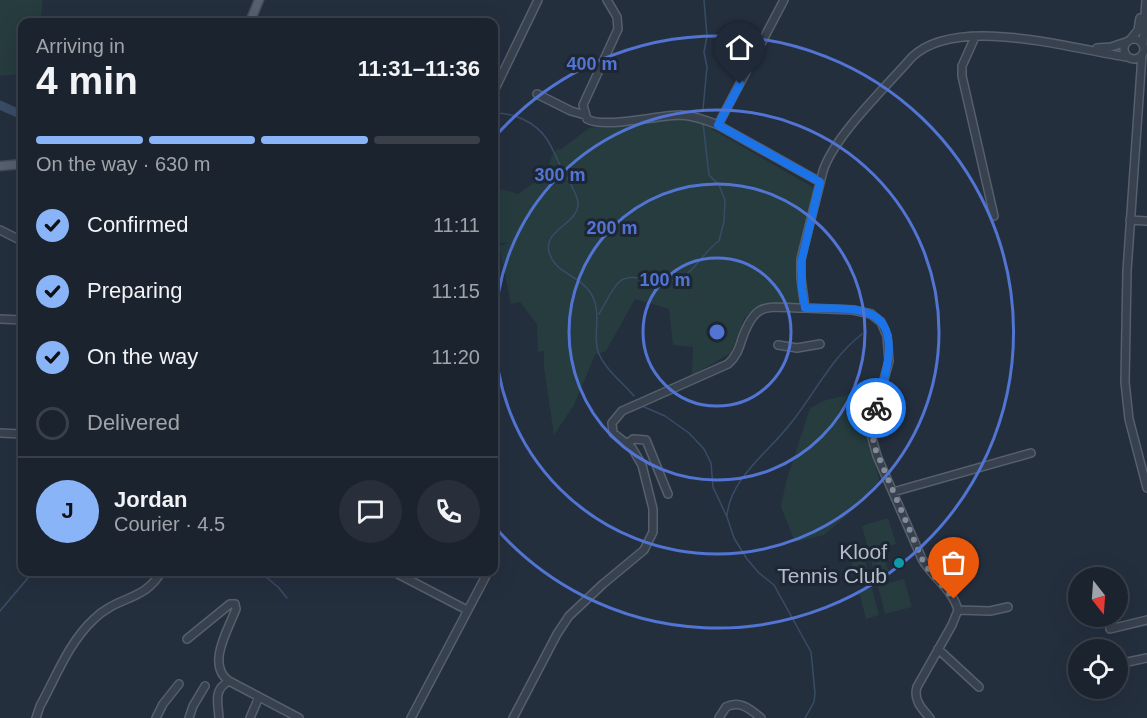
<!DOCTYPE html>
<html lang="en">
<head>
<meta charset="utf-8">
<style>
  :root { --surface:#1b232e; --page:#282f3a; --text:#f1f3f6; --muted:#a0a4aa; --line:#39404a; --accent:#8ab4f8 }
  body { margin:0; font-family:Arial,sans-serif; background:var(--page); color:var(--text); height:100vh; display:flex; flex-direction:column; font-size:22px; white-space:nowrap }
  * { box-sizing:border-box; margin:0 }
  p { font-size:20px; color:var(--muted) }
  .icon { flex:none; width:33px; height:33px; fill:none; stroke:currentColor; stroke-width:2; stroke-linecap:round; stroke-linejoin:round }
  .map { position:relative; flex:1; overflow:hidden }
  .side { position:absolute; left:18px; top:18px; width:480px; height:558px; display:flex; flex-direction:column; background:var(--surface); border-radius:12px; box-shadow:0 6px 24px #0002,0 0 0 2px var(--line) }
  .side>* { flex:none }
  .needle { width:39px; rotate:163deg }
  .buttons { position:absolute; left:1068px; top:567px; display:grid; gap:12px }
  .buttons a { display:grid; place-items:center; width:60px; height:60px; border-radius:50%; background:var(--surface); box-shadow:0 6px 24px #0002,0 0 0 2px var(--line); font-size:30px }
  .pin { position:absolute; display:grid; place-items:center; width:51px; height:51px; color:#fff; margin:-62px -26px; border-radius:50% 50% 50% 0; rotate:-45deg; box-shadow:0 0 6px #0007 }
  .pin .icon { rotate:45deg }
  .courier { position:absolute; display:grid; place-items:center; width:60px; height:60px; margin:-30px; border:4px solid #1a73e8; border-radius:50%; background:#fff; color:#222; box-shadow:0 2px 8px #0007 }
  .head em { font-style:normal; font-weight:700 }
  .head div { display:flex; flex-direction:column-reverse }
  .head { display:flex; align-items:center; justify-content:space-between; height:102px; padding:0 18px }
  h1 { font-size:39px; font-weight:700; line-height:45px }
  .bar { display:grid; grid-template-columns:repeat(4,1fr); gap:9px 6px; align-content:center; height:72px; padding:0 18px }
  .bar i { height:8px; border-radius:4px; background:var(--line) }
  .bar .on { background:var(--accent) }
  .bar p { grid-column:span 4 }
  .line { display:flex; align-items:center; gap:15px; padding:0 18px; border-top:2px solid var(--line) }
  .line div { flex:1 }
  .round { display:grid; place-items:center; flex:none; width:63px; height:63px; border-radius:32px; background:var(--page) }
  ol { padding:0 18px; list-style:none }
  li { display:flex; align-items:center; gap:18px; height:66px }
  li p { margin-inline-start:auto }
  li .icon { padding:6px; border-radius:50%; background:var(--accent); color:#111; stroke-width:4 }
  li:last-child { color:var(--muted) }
  li i { width:33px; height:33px; border:3px solid var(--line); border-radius:50% }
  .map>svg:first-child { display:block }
</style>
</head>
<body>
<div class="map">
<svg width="1147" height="718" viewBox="0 0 1147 718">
  <rect width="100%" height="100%" fill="#242f3e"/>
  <path fill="#263c3f" d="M0 0H43L40 22H22V74L0 76Z
    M680 118 705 125 814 188 797 260 799 304 760 305 745 317 731 353 692 375 693 347 673 345 669 309 635 299 606 351 595 355 574 405 554 435 544 368V351L538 352 537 324 520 302 511 304 499 246 509 243 494 242V187L518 194 545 175 552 156 558 148 560 150 589 128Z
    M875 388 869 409 868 433 880 483 861 503 824 535 795 542 781 507 786 482 810 408 823 401Z
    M888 518 896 544 869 552 862 526Z
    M883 552 890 578 877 582 870 556Z
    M864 557 871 583 858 587 851 561Z
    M904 579 912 607 885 614 878 586Z
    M872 588 879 615 866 619 859 592Z"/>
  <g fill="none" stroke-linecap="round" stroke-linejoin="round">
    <path stroke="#394c67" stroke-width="1.5" d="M703 109 707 67 704 52 707 36 704 0
      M495 113C514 113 535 122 546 138 553 148 557 160 563 171 568 180 578 194 578 204 578 224 543 230 549 252 555 274 578 274 590 292 604 313 591 335 599 354 606 370 623 383 634 396
      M599 314C605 304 611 290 619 282 631 270 661 286 678 279 695 272 704 251 719 241L724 221 725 200 719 185 709 175 703 123
      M642 406 665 416 689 433 704 449 711 463 713 487 727 517 734 538 747 559 759 573 774 585 811 652 815 693 814 702 805 718
      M727 516C730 478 769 452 791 423 815 393 831 358 862 334
      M260 572 278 587 287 598
      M0 611 33 572"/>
    <path stroke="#394c67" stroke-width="9" d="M0 105 22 115"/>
    <g stroke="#565f6c" stroke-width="10">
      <path id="minor" d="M607 0 617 17 618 29 583 105 587 119C604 129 658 115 681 115 695 116 706 120 718 125L820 182
        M975 37 962 66V76L994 216
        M1124 49a10 10 0 1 1 20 0a10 10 0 1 1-20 0Z
        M1130 40 1138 30 1140 18
        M1143 44 1146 0
        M1097 48 1111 47 1126 42
        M1142 55 1127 271 1125 382 1129 419 1147 488
        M494 91 538 0
        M537 94 571 111 585 115
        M718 125 784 0
        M1130 220 1147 221
        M0 230 22 241
        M0 319 22 320
        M778 345 797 348 820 344
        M0 433 22 434
        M627 444 633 439 646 440 668 494
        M893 492 1031 453
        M494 539 495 551 494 558
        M394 572 467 610
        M958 610 990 611 1008 607
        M1110 629 1147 620
        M187 639 230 604H235L236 609C228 630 206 665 229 681L299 718
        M938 649 979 687
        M1118 664 1147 658
        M36 718 40 706C56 677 69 642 94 619 117 596 145 601 161 572
        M156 718 163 704 179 684
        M189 718 193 706 205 686
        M219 718C218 702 213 690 229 681
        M250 718 259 697
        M411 718 488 572
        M513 718 557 634 569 616 603 584 644 550 653 532V509L642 465 632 448 613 433 612 423 622 411 728 364C736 357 739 349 742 339 756 299 768 308 805 308
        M719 718 726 707C740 700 750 709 761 718
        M930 718C922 709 913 700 917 687L952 625 958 610C953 590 932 577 922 559L877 456 872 438V424L889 361 887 336 881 322 871 314 853 310 805 308 801 278V259L823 171C834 136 887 86 912 57 957 14 1072 49 1127 57"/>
    </g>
    <g stroke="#414a57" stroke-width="11">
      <path id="major" d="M250 22 259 0
        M0 166 22 164"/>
    </g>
    <use href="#minor" stroke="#38414e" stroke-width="7"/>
    <use href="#major" stroke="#56606e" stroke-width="8"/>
  </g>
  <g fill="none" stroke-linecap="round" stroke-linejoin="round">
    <path stroke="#828b98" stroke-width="6" stroke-dasharray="0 10.8" d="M876 408 872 429 874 446 922 559 929 570 954 599"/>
    <path stroke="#1a73e8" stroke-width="8" d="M740 84 718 125 820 182 801 263 802 289 805 308C824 309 854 306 870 314 904 328 883 383 876 408"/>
  </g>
  <g fill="none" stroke="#5274d3" stroke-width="3">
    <circle cx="717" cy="332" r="74"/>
    <circle cx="717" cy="332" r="148"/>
    <circle cx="717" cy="332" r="222"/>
    <path d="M494 138A296 296 0 1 1 494 526"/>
  </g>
  <circle fill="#0f9aa8" stroke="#1d2633" stroke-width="2" cx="899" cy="563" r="6"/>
  <g text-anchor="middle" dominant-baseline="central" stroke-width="6" stroke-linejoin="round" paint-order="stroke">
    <g font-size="21" fill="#b4bcc9" stroke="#1d2633" text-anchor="end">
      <text x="887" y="551">Kloof<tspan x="887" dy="24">Tennis Club</tspan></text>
    </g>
  </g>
  <circle cx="717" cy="332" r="9" fill="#5274d3" stroke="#1d2633" stroke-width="3"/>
  <g font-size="18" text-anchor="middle" font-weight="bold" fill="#5274d3" stroke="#1d2633" stroke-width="6" stroke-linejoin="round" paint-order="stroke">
    <text x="592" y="70">400 m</text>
    <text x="560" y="181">300 m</text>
    <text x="612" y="234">200 m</text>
    <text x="665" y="286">100 m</text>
  </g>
</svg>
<div class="buttons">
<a><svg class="needle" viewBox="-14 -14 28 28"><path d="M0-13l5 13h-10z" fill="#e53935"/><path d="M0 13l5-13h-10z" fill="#a0a4aa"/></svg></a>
<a><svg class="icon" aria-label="locate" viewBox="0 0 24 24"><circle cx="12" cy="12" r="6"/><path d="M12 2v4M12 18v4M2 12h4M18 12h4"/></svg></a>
</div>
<div class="pin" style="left:954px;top:599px;background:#ea580c"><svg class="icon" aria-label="bag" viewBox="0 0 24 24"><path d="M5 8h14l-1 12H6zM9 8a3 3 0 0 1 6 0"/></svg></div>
<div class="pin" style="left:740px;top:84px;background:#1f2937"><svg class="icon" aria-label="home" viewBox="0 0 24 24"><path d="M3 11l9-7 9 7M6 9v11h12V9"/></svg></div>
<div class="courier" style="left:876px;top:408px"><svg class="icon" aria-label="bike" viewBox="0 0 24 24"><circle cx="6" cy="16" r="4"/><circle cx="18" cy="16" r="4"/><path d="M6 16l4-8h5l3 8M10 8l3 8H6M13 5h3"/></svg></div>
<section class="side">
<div class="head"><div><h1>4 min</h1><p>Arriving in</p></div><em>11:31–11:36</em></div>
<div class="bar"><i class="on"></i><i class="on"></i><i class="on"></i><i></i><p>On the way · 630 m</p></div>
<ol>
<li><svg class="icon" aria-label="check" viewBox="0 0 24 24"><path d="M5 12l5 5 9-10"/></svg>Confirmed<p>11:11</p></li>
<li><svg class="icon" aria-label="check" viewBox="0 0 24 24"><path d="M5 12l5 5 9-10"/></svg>Preparing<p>11:15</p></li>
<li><svg class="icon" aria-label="check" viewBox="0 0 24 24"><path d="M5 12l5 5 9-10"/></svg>On the way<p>11:20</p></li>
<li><i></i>Delivered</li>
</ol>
<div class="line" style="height:108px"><b class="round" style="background:var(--accent);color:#111">J</b><div><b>Jordan</b><p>Courier · 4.5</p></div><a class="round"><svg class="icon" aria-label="chat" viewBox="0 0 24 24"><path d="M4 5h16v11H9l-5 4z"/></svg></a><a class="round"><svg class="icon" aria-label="phone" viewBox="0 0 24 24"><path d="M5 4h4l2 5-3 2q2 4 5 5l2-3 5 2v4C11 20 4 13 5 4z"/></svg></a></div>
</section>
</div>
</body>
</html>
